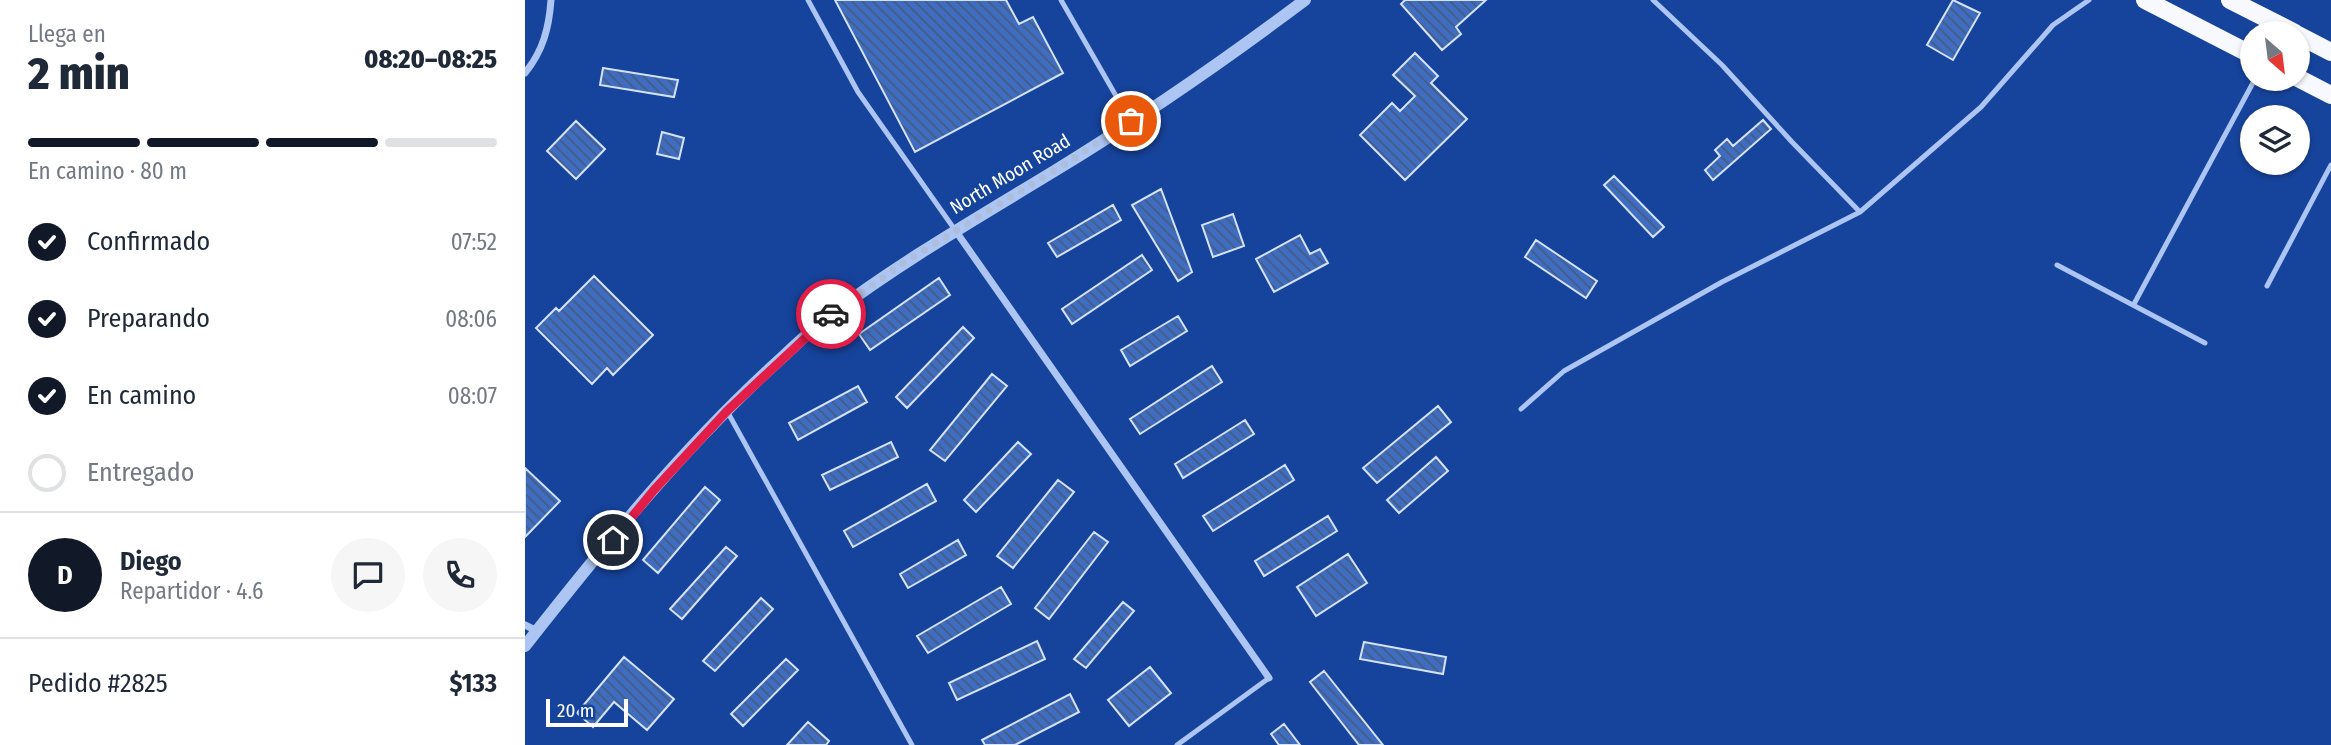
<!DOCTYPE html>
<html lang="es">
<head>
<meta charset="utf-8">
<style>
  :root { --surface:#fff; --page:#f6f6f7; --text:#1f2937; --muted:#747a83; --line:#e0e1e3; --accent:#111827 }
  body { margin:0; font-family:"Fira Sans Condensed",sans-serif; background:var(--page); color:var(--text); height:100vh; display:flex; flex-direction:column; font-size:26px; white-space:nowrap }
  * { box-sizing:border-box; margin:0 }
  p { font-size:23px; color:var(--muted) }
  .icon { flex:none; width:38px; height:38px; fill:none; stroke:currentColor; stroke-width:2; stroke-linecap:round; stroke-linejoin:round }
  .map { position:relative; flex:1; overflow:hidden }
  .sheet { display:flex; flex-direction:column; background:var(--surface); width:525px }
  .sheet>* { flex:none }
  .needle { width:46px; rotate:152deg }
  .tools { position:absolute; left:1715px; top:21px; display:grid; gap:14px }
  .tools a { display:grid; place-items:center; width:70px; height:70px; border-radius:50%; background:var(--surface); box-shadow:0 2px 5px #0004; font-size:35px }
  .scale { position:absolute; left:21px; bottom:18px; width:82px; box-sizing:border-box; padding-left:7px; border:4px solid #fff; border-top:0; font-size:19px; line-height:24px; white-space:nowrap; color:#fff; -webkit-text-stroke:5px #16439b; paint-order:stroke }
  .pin { position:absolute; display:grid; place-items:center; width:60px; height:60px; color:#fff; margin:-30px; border:4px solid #fff; border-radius:50%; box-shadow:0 2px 7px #0007 }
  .courier { position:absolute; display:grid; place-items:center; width:70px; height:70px; margin:-35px; border:5px solid #e11d48; border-radius:50%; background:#fff; color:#222; box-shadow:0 2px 9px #0007 }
  .headline em { font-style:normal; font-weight:800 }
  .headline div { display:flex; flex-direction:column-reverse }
  .headline { display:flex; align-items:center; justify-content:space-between; height:119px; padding:0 28px }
  h1 { font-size:46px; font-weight:800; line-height:52px }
  .bar { display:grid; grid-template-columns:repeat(4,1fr); gap:10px 7px; align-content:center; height:84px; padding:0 28px }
  .bar i { height:9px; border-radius:5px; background:var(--line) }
  .bar .active { background:var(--accent) }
  .bar p { grid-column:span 4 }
  .line { display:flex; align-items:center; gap:18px; padding:0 28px; border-top:2px solid var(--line) }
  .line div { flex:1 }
  .round { display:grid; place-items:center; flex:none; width:74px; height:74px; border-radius:37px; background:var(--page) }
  ol { padding:0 28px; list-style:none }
  li { display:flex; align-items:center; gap:21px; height:77px }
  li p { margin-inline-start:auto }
  li .icon { padding:7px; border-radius:50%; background:var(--accent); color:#fff; stroke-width:4 }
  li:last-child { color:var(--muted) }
  li i { width:38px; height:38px; border:4px solid var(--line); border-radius:50% }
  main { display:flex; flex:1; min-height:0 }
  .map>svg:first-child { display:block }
</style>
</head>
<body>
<main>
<section class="sheet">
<div class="headline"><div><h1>2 min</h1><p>Llega en</p></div><em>08:20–08:25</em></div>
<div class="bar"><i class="active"></i><i class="active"></i><i class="active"></i><i></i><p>En camino · 80 m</p></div>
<ol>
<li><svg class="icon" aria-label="check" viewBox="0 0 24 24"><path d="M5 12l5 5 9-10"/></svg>Confirmado<p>07:52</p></li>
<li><svg class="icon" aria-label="check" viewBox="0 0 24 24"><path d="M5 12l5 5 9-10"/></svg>Preparando<p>08:06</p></li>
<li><svg class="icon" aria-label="check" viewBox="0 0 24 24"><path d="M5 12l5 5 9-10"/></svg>En camino<p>08:07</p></li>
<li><i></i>Entregado</li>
</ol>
<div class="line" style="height:126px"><b class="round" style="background:var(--accent);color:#fff">D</b><div><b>Diego</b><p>Repartidor · 4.6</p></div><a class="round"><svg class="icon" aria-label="chat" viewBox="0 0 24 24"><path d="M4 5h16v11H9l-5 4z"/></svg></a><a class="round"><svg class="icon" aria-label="phone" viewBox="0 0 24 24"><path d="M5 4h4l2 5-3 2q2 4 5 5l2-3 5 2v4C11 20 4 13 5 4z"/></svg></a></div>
<div class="line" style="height:91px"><div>Pedido #2825</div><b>$133</b></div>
</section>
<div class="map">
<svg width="1806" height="745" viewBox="0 0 1806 745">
  <defs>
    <pattern id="building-back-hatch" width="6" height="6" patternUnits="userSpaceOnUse" patternTransform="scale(1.75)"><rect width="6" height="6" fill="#3f6dc1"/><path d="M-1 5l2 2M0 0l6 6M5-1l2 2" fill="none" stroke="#465b81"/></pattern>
  </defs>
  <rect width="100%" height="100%" fill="#16439b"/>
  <path fill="url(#building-back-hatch)" stroke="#d4e2fc" stroke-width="2" d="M310 0H481L494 24 508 17 538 73 390 152Z
    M880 0H961L931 27 936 34 917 50 876 4Z
    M1428 0 1455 13 1428 60 1402 45Z
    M890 53 913 76 906 83 942 119 880 180 835 135 867 103 875 111 890 96 868 75Z
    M78 68 153 80 149 97 75 85Z
    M1238 120 1246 129 1188 180 1180 170 1195 156 1190 150 1202 139 1208 146Z
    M51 121 80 149 51 179 22 151Z
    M137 132 159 138 154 159 132 154Z
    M1089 176 1139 227 1128 237 1079 185Z
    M636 189 667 272 653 281 607 205Z
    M588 205 596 220 532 257 523 243Z
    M708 214 719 246 688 257 677 225Z
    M775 235 785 254 795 249 803 263 749 292 731 259Z
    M1011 240 1072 281 1061 298 1000 257Z
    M617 255 627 270 547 324 537 309Z
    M69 276 128 335 88 375 82 368 67 384 11 328 31 308 34 311Z
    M414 278 425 295 345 350 334 334Z
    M653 316 662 331 605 366 596 350Z
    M438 327 449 338 382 408 371 397Z
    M687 366 697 382 615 434 605 419Z
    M467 374 482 386 420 461 405 450Z
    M333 386 342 402 273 440 264 423Z
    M913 406 926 422 852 483 838 468Z
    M720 420 729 434 658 478 650 464Z
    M366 442 373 457 305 490 297 475Z
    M493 442 506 454 451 512 439 500Z
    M911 457 923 471 874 513 862 500Z
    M760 465 769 480 688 531 678 516Z
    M0 468 35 501 0 537Z
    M533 480 549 492 488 568 472 556Z
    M402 484 411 501 328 547 319 531Z
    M180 487 195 500 133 573 118 560Z
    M803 516 812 531 739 576 730 561Z
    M569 532 583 542 524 619 510 608Z
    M433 540 441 555 383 588 375 574Z
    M201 547 212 556 157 619 145 609Z
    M823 554 842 583 791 616 772 587Z
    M476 587 486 604 403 653 392 636Z
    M236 598 248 609 190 671 178 661Z
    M598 602 609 611 561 668 549 659Z
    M512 641 520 659 432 700 424 683Z
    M839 642 921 657 918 674 835 659Z
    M99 657 149 699 122 730 89 702 68 727 52 713Z
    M261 659 273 670 218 726 206 714Z
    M625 667 646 693 604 726 583 700Z
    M799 671 858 745H834L785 682Z
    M545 694 554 712 490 745H460L457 740Z
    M283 722 304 741 301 745H262Z
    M759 724 775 745H754L746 734Z"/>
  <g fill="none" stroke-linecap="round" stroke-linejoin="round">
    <path stroke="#acc5f2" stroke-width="5" d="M283 0 333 92 430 230
      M536 0 606 122
      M1128 0 1197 65 1267 142 1335 212
      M1532 265 1680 343
      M1742 286 1806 165
      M1609 304 1730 79
      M996 409 1039 371 1197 282 1335 212 1456 107 1528 25 1564 0
      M202 411 387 745
      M652 745 744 678"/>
    <path stroke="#acc5f2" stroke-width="7" d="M0 73C18 51 24 28 26 0
      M430 230 744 678
      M0 625 12 631"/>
    <path stroke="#acc5f2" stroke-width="12" d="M0 646C77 548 157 449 249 365 267 349 285 330 304 316 377 261 454 217 531 170 616 118 700 60 780 0"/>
    <path stroke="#f7f9ff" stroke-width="18" d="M1620 0 1727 55
      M1705 0 1770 33
      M1773 35 1806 52
      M1773 78 1806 95"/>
  </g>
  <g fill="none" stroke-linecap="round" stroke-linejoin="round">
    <path stroke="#adbddc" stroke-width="7" stroke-dasharray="0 12.6" d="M306 314 383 260 532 169 606 121"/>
    <path stroke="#e11d48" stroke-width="9" d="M88 540 129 490 202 411 306 314"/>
  </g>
  <g text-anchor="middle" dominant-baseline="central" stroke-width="5" stroke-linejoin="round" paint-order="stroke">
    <g font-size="19" fill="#fff" stroke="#16439b">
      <text transform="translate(485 174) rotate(-31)">North Moon Road</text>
    </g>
  </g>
</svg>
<div class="tools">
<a><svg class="needle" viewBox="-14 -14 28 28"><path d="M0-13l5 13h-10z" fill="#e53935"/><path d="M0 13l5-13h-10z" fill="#747a83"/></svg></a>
<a><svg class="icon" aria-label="layers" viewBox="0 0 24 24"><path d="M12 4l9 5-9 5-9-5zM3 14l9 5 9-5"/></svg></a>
</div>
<div class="scale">20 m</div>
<div class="pin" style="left:606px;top:121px;background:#ea580c"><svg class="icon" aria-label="bag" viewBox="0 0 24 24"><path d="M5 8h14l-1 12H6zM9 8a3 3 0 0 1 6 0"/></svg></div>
<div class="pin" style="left:88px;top:540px;background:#1f2937"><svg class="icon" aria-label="home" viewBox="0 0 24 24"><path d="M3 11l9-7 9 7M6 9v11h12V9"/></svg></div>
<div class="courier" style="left:306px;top:314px"><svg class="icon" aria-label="car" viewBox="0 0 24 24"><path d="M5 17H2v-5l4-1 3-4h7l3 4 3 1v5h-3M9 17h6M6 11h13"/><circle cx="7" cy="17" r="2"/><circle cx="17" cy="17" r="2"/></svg></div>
</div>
</main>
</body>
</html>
